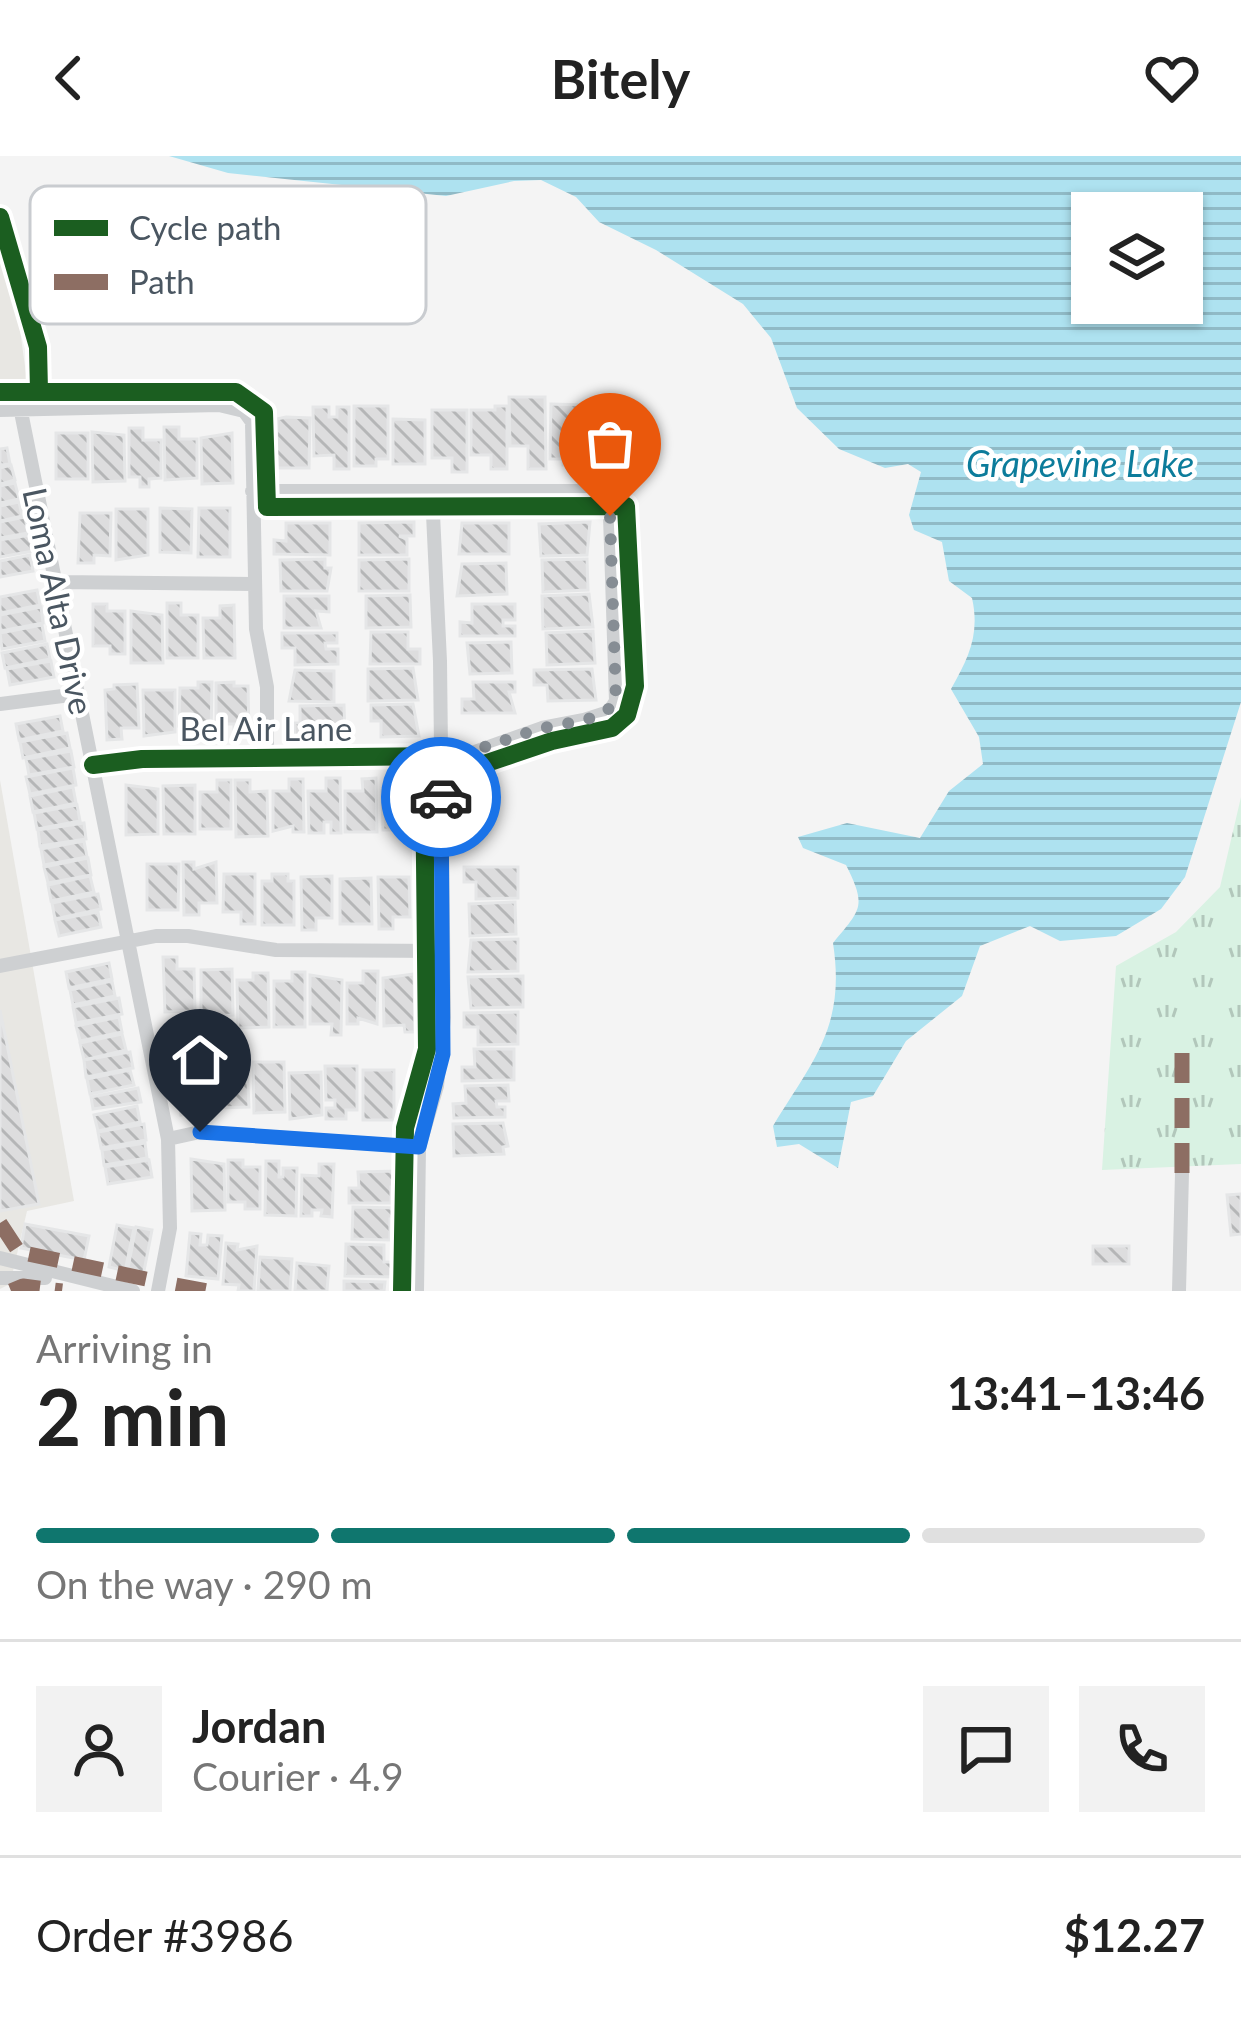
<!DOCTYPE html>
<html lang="en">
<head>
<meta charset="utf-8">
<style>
  :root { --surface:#fff; --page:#f2f2f2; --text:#222; --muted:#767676; --line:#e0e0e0; --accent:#0f766e }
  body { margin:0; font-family:Lato,sans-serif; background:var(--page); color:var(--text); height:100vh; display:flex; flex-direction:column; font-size:45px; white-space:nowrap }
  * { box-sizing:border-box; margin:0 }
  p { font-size:39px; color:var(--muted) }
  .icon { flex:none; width:66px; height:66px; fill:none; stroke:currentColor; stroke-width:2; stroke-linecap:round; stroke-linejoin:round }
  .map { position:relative; height:1135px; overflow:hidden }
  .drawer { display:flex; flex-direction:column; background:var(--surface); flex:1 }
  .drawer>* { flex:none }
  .buttons { position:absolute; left:1071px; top:36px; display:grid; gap:24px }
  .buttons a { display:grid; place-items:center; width:132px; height:132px; border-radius:0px; background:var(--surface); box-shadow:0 3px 9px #0004; font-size:60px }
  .pin { position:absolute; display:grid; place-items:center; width:102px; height:102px; color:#fff; margin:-123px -51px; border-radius:50% 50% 50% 0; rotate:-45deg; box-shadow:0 0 12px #0007 }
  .pin .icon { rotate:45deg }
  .courier { position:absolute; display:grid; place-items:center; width:120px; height:120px; margin:-60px; border:9px solid #1a73e8; border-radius:50%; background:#fff; color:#222; box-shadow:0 3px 15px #0007 }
  .head em { font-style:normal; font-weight:700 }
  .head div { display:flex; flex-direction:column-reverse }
  .head { display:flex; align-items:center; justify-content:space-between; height:204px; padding:0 36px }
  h1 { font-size:78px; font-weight:700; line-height:90px }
  .bar { display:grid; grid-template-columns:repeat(4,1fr); gap:18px 12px; align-content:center; height:144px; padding:0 36px }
  .bar i { height:15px; border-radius:9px; background:var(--line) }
  .bar .active { background:var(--accent) }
  .bar p { grid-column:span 4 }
  .line { display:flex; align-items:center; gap:30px; padding:0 36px; border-top:3px solid var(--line) }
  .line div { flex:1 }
  .round { display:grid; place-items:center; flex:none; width:126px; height:126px; border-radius:0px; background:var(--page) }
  header { display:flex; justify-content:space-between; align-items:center; height:156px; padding:0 36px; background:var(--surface); font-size:54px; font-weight:700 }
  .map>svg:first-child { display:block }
</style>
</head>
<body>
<header><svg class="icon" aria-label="back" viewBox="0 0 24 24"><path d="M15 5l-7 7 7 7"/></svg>Bitely<svg class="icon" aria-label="heart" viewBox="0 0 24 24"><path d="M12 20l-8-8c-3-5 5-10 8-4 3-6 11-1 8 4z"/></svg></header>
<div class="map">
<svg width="1241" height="1135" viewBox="0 0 1241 1135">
  <defs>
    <pattern id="park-tufts" width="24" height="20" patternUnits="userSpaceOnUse" patternTransform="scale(3)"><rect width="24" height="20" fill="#d9f2e3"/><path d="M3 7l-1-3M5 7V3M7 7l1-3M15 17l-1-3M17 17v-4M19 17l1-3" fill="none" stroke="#b2c7bb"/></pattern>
    <pattern id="water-rules" width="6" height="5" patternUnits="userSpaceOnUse" patternTransform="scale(3)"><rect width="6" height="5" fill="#aee2f0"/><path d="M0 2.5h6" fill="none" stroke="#90bac6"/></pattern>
    <pattern id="building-back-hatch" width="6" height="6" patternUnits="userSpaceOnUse" patternTransform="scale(3)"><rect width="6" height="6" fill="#ddddde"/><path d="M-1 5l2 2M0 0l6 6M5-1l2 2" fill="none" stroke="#b5b6b7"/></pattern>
  </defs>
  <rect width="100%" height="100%" fill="#f4f4f4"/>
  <path fill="#e8e7e3" d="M0 101 17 152 27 225 0 245Z
    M0 624 74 1045 27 1055 10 1128 0 1133Z"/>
  <path fill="url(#park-tufts)" d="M1241 641V1008L1102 1014 1116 810 1176 776 1220 731Z"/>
  <path fill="url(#water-rules)" fill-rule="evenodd" d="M169 0H1241V546L1185 721 1161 753 1116 780 1060 785 1030 770 980 790 962 840 906 885 873 940 851 946 838 1012 799 988 777 991 773 970C813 904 846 871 833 787 861 753 867 751 846 709L803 692 798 681 847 667 920 682 949 635 983 608 979 581 951 533C969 501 980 478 972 442L949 425 942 386 914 374 909 359 921 316 908 308 885 312 839 293 797 252 771 182 743 148 656 94 599 66 576 41 541 24 514 25 446 40 228 17ZM1092 57H1182V147H1092Z"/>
  <path fill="url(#building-back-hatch)" stroke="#e5e6e7" stroke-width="3" d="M509 241H545L546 313H528V290H510Z
    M551 248 586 249V288H579L583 309H563V303H550Z
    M354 250H388V303H376V310H354Z
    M495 250H507V313H491V299H471V254H495Z
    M313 251H329V261H337V251H349V313H334V299L314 300Z
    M432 254H467V316H452V302H432Z
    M589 254H611V280H620V289H627L628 303H607V310H590Z
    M286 261 310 262 309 312H276L277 263Z
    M393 263 425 264V308H393Z
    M164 271H179V283H197V322L165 324Z
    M129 272H143V284H161V322L149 323V331H140V321H129Z
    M92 276 124 279 125 325 93 326Z
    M56 277H88V323H56Z
    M232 277 233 327 202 328 201 282Z
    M7 292 10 308 0 309V293Z
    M11 309 15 324 0 328V312Z
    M15 327 19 343 0 347V330Z
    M19 346 22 360 0 365V350Z
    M160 352 192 353 191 397 160 396Z
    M199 352H230V401H198Z
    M116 353H148V399L116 404Z
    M80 357H111L110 400 94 399V407H78Z
    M25 361 28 377 0 382V366Z
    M414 366V380H399L407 383V399H359V367Z
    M590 366 587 399 541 400 539 368Z
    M286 367H330V399L274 398V384L286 385Z
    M462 367H509V398H459Z
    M30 379 33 395 0 401V384Z
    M30 399 33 415 0 421V405Z
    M325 403V412H331L327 435H281L280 404Z
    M409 403V435H359V404Z
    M587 403 588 434 543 436 542 404Z
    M506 407 507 438 457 440 462 408Z
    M37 434 40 449 0 457V441Z
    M589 438 593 471 543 473 542 440Z
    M410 439 411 471 366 472V440Z
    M284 440H329V456L316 455 321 472H284Z
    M167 447H181V459H198V502H167Z
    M93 448H107V455H125V498H110V490H93Z
    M472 448H515V464H503V470H515V480H460V466L472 467Z
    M234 449 235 502H204L203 462H220V450Z
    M41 451 43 467 0 475V459Z
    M131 455 162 459 163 507H131Z
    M42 469 45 485 2 493 0 477Z
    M593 475 595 507 547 509 546 477Z
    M371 476H408V493H420V508H370Z
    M282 477H337V487H325L326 493H338V508L295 509V492H282Z
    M511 486 512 517 470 518 467 487Z
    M47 488 50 503 5 512 2 497Z
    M51 505 54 521 10 529 7 513Z
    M413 512 418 544 368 545V513Z
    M592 513 596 544 548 545 547 529H534V514Z
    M295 514 334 515V546L289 545Z
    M198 526H212L211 582H197L198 571 179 570 180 532H198Z
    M234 526V530H248L249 580 234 581V568H216V527Z
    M473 526H515V536H509L515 557H462V543H474Z
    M137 528 139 572H121L122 583 107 584 105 534 114 533V529Z
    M143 534H175V576L144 580Z
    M413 548 419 580 381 581V565H371V549Z
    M344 549 345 581 295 582 294 567H300V550Z
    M60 560 63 575 19 584 16 568Z
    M67 577 70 592 23 602 20 586Z
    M71 595 74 611 29 619 26 603Z
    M73 612 76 629 30 638 26 621Z
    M326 622H340L341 677H331V666H324V677H309L308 635H326Z
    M376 622 377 676H345V635H363L362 623Z
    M398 622H412L413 674H383L382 635 399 634Z
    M289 623H303L304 676H293V670L273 675V635H289Z
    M217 624H231V673H200V636H217Z
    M235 624H250V636L267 635 268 680 236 681Z
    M126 629 158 633V678L126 679Z
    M195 629V678H164L163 630Z
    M73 631 76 647 33 656 30 640Z
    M77 649 80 665 37 673 34 657Z
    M84 667 86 683 40 690 38 674Z
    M84 685 87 701 44 709 41 693Z
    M88 702 91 719 48 727 44 711Z
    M183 706H194V713L216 706 217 747H199V759H184Z
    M147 708H179L178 754H147Z
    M464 711H518V742L476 743V726H464Z
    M224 718H255V768H241V756H223Z
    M272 718H288V725H294V769H262V725H272Z
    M90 720 94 736 51 745 48 729Z
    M332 720V762H316V774H302L301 721Z
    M378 721H409L410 761H393V773H379Z
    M371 722 372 768H340V723Z
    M98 738 101 753 55 763 52 747Z
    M515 746 516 778 470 780 469 748Z
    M98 756 101 771 59 780 55 764Z
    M518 783V815L468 816 471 784Z
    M163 801H177V813H194L195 855 165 856Z
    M109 807 112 823 69 832 66 816Z
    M232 813 233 859 201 860V814Z
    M363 815H378L377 868 358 862V868H347V827H363Z
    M292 816H305V871H274V825H292Z
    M253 817H268L269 871 238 872 237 824H253Z
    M414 818 415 876H405L404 869 384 870 383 822Z
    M310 819 342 824 341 879H331L332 868H310Z
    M523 820V851L471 852 468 821Z
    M112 825 115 840 73 849 70 834Z
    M119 842 122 858 76 867 73 851Z
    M0 854 39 1048 0 1055Z
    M518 856V888L478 889V871H464V857Z
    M119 861 122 876 80 885 76 870Z
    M122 878 126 894 84 904 80 887Z
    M474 893H514V924L462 925V911H475Z
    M130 896 133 912 86 921 84 904Z
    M207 903 212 944 195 946 196 957 181 959 175 907 197 911 196 904Z
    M247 906 249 951 218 952 217 907Z
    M253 906H284L285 956 254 957Z
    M325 910H357V954H346V963H326V952H335V944H326Z
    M130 914 134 929 90 938 87 923Z
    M363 914H394V964H363Z
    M321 916 322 959 290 963 289 917Z
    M508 929 509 945H496L497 951H505V961L454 962 453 948 466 947 465 930Z
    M138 932 141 946 93 953 91 941Z
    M137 950 140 966 98 975 94 959Z
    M503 967 508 990 503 991 504 998 454 1000 453 968Z
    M144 968 146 984 101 992 98 976Z
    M145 987 147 1002 104 1009 102 994Z
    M191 1003 224 1008 225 1054 192 1055Z
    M149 1004 152 1021 108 1028 105 1011Z
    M228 1004H243V1011H260V1053H245V1046H228Z
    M266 1005H279V1021H283V1012H297L296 1060 265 1059Z
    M319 1008H334L332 1061 321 1060 322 1054H312V1060H301L302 1019 319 1020Z
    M398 1015 399 1031H391V1047H349V1032H359L358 1016Z
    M1241 1038V1078L1231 1079 1227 1039Z
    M353 1051 397 1052V1063H390V1084L352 1083Z
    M25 1068 89 1080 84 1104 21 1092Z
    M117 1069 134 1072 125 1115 109 1111Z
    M136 1071 152 1074 143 1120 127 1117Z
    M190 1077 201 1078 200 1089H207L208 1079 222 1080 218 1123 186 1120Z
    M226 1087 238 1088 237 1094 257 1090 254 1135H238L239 1129 223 1128Z
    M346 1088 384 1089V1106H397L396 1121 345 1120Z
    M1093 1090H1129V1108H1093Z
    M260 1101 292 1103 290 1135H258Z
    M297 1107 329 1110 327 1135H295Z
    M344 1125 385 1126 384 1135H344Z"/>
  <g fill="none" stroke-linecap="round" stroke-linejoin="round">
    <path stroke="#ced0d2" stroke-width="14" d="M20 251 168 983 170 1072 158 1135
      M0 254 219 249 244 255 252 266 256 473 267 531V601
      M56 426 255 428
      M0 548 78 538
      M93 609 142 603 466 599 542 572 584 564 609 556 616 545 610 360C607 345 597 339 583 335H252
      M0 810 156 780H188L276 794 443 795
      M168 983 200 976 419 991
      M0 1102 133 1135
      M0 1122H45
      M417 1135 419 991 437 930 444 861 440 505 432 337
      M1179 1135 1182 1017"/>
    <path stroke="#8d6e63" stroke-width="15" stroke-dasharray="30 15" stroke-linecap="butt" d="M1182 1017V897
      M0 1067 19 1096 146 1123
      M176 1129 208 1135
      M11 1135 23 1130 62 1135"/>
    <g stroke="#fff" stroke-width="26">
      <path id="cycleway" d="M0 61 38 191 39 235
        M0 236H236L264 256 267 351 626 350 635 530 627 559 612 572 552 585 484 608 424 612 427 893 405 972 402 1135
        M93 609 142 603 447 600"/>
    </g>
    <use href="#cycleway" stroke="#1b5e20" stroke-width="18"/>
  </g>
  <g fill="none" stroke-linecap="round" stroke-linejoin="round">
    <path stroke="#868d94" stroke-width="12" stroke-dasharray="0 21.6" d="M441 641 440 601C478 597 508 581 544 572 569 565 600 567 616 545L610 360"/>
    <path stroke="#1a73e8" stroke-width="15" d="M200 976 419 991 443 898 441 641"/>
  </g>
  <g text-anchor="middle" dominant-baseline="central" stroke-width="9" stroke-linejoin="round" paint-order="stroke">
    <g font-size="33" fill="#4a5661" stroke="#fff">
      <text transform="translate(59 445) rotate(78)">Loma Alta Drive</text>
      <text x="266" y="572">Bel Air Lane</text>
    </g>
    <g font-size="36" font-style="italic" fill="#0c7c9b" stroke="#fff">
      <text x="1080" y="307">Grapevine Lake</text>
    </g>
  </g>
  <rect x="30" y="30" width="396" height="138" rx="18" fill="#fff" stroke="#c9ccd0" stroke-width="3"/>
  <rect x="54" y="64" width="54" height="16" fill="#1b5e20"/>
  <rect x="54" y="118" width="54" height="16" fill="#8d6e63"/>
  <g font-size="33" fill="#4a5661">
    <text x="129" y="84">Cycle path</text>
    <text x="129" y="138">Path</text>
  </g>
</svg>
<div class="buttons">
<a><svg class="icon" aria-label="layers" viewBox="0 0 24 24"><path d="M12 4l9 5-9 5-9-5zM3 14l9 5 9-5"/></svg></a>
</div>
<div class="pin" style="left:610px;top:360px;background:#ea580c"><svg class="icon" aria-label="bag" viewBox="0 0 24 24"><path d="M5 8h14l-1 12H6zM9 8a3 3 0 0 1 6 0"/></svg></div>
<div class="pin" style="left:200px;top:976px;background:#1f2937"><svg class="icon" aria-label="home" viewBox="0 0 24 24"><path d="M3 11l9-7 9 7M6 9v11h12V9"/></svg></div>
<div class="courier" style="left:441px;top:641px"><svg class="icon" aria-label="car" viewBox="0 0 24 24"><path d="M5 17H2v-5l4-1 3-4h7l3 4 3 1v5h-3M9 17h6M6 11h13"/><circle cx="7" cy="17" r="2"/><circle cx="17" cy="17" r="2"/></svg></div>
</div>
<section class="drawer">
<div class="head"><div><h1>2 min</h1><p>Arriving in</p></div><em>13:41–13:46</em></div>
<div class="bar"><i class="active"></i><i class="active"></i><i class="active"></i><i></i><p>On the way · 290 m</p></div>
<div class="line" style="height:216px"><a class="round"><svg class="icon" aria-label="person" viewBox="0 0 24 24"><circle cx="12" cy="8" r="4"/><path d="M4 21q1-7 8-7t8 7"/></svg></a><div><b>Jordan</b><p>Courier · 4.9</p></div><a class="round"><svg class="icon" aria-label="chat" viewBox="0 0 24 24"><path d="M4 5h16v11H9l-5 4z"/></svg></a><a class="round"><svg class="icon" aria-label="phone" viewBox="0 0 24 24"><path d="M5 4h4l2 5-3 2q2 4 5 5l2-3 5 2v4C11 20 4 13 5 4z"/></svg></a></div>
<div class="line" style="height:156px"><div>Order #3986</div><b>$12.27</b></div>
</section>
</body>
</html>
